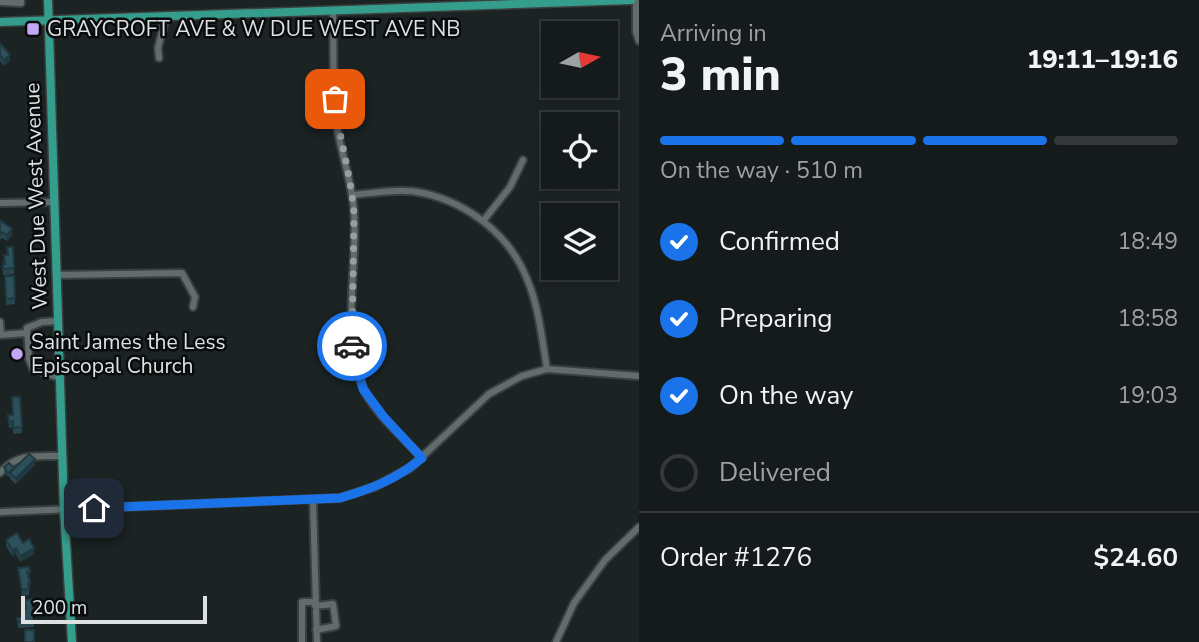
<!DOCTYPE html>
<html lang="en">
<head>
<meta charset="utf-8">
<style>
  :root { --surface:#151a1a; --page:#1e2323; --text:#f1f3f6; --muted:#9da1a2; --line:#343839; --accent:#1a73e8 }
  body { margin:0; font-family:"Nunito Sans",sans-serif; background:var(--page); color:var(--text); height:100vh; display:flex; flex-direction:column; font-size:26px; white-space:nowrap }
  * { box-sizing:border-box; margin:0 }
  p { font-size:23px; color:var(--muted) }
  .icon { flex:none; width:38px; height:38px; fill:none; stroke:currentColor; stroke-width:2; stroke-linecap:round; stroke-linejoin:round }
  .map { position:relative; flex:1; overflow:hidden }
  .drawer { display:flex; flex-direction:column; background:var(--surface); width:560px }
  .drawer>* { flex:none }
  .needle { width:46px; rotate:81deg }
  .buttons { position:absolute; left:541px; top:21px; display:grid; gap:14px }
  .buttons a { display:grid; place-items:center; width:77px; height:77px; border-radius:0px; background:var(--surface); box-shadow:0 4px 10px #0003,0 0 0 2px var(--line); font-size:35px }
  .scale { position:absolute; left:21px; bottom:18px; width:186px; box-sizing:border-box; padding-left:7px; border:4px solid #dde1e1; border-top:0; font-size:19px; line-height:24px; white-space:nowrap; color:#dde1e1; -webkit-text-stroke:5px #090b0c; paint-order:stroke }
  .pin { position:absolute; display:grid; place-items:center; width:60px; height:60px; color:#fff; margin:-30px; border-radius:14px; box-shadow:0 4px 10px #0006 }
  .courier { position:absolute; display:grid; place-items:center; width:70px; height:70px; margin:-35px; border:5px solid #1a73e8; border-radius:50%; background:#fff; color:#222; box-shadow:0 2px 9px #0007 }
  .head em { font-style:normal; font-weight:800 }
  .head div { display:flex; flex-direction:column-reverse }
  .head { display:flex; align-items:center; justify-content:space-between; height:119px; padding:0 21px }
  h1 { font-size:46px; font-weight:800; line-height:52px }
  .bar { display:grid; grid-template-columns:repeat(4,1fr); gap:10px 7px; align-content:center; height:84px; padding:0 21px }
  .bar i { height:9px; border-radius:5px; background:var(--line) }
  .bar .current { background:var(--accent) }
  .bar p { grid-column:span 4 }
  .line { display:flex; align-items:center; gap:18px; padding:0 21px; border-top:2px solid var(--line) }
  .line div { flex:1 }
  ol { padding:0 21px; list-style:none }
  li { display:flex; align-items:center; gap:21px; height:77px }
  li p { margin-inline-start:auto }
  li .icon { padding:7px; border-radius:50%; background:var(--accent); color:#fff; stroke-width:4 }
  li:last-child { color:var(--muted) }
  li i { width:38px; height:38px; border:4px solid var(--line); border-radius:50% }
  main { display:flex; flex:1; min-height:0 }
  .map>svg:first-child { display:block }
</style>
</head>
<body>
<main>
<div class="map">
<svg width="639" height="642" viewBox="0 0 639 642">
  <rect width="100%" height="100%" fill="#1c2323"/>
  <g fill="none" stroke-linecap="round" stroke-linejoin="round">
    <g stroke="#3a3f3f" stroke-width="10">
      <path id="minor" d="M636 0V32L639 41
        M0 2 21 3V0
        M333 10C334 51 332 93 338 133 343 159 352 184 354 211 358 269 341 328 362 385 371 410 404 438 422 458
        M159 58 158 48 166 17
        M352 195C375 193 400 188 423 193 468 203 510 235 527 279 539 307 542 339 547 369
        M0 203 54 202
        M484 220 510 187 523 160
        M56 275 182 273 195 297 193 307
        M58 321 42 322 27 328 29 359 33 369 60 378
        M0 322 1 335
        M0 335 27 333
        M0 473C16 453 38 456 62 456
        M313 500 317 642
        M0 512 340 498 374 487 410 468 489 394 522 376 547 369 639 376
        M315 606 333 604 336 626 316 630
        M302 642V602H315
        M556 642 574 603 605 560 639 527"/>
    </g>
    <g stroke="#3a3f3f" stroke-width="11">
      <path id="major" d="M48 0 64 509 72 642
        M0 22 631 0"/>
    </g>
    <use href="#minor" stroke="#636c6c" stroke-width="6"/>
    <use href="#major" stroke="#359d8c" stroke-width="8"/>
  </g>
  <path fill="#27464e" d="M0 43 10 61 4 66 0 61Z
    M0 220 12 235 7 241 2 238 0 240Z
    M13 247 14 274 3 275V264H4L7 255Z
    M5 276H14L15 304 6 305Z
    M8 415 22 427V433L13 434V427L9 428Z
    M35 465 16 484 10 479V476L8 477 4 471V467L14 469Z
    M6 540 23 543 34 554 20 562 16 554 12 556 6 546Z
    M29 567 30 589H29V595L22 596 18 568Z
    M17 618 34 621V627L18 628Z"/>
  <path fill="#203940" d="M10 55V61L4 66V60Z
    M12 229V235L7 241V235Z
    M35 459V465L16 484V478Z
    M16 548V554L12 556V550Z
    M34 548V554L20 562V556Z"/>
  <path fill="#2d515b" stroke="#203940" stroke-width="2" d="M0 43 10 55 4 60 0 55Z
    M0 220 12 229 7 235 2 232 0 234Z
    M7 247H13L14 268 3 269V264H5L4 255H8Z
    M5 276H14L15 298 6 299Z
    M12 397H20L22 427 13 428V421L9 422 8 415H13Z
    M29 454 35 459 16 478 10 473Z
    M9 463 14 468 8 473 4 467Z
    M17 533 23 543 29 539 34 548 20 556 16 548 12 550 6 540Z
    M29 567 30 572H27L30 583H28L29 589 22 590 18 568Z
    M32 599 34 621 18 622 17 618 24 617 23 609H26L25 600Z
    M25 630H34V642H25Z"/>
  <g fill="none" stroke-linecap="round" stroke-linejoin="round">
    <path stroke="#999e9e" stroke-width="7" stroke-dasharray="0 12.6" d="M335 99C339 138 351 175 354 214L352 346"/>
    <path stroke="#1a73e8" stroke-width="9" d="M94 508 340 498C371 489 397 479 422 458L383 416 363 389 352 346"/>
  </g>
  <g fill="#c3a7f2" stroke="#090b0c" stroke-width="2.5">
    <rect x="26" y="22" width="14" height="14" rx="3.5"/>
    <circle cx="17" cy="354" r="7"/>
  </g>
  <g text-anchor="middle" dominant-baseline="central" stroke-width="5" stroke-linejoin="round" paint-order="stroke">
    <g font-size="21" fill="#dde1e1" stroke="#090b0c" text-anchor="start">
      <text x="47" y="29">GRAYCROFT AVE &amp; W DUE WEST AVE NB</text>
      <text x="31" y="342">Saint James the Less<tspan x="31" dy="24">Episcopal Church</tspan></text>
    </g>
    <g font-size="21" fill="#dde1e1" stroke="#090b0c">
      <text transform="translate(36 196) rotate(-92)">West Due West Avenue</text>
    </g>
  </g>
</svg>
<div class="buttons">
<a><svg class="needle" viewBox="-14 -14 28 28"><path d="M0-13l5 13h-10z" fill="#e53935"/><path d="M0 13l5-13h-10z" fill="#9da1a2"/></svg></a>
<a><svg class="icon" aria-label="locate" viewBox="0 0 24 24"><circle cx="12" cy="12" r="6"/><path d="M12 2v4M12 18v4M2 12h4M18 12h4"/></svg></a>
<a><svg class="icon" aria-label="layers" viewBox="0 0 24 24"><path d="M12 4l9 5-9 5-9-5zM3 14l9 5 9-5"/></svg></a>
</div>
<div class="scale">200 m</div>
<div class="pin" style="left:335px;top:99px;background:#ea580c"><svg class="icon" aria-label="bag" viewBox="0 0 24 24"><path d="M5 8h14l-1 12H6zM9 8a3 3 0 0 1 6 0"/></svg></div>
<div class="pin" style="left:94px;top:508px;background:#1f2937"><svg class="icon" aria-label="home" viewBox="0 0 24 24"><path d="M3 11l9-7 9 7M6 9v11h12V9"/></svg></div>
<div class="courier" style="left:352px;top:346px"><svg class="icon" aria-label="car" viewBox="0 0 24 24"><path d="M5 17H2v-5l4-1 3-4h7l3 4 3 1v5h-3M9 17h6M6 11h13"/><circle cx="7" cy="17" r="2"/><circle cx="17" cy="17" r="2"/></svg></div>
</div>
<section class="drawer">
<div class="head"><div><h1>3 min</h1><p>Arriving in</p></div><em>19:11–19:16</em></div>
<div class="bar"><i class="current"></i><i class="current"></i><i class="current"></i><i></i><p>On the way · 510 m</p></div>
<ol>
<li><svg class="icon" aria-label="check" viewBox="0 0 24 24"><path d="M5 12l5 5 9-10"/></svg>Confirmed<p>18:49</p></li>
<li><svg class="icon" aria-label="check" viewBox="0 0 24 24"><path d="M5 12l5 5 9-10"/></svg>Preparing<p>18:58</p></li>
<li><svg class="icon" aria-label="check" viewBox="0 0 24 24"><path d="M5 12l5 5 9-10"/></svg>On the way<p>19:03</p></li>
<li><i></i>Delivered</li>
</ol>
<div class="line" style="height:91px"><div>Order #1276</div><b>$24.60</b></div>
</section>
</main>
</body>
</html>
